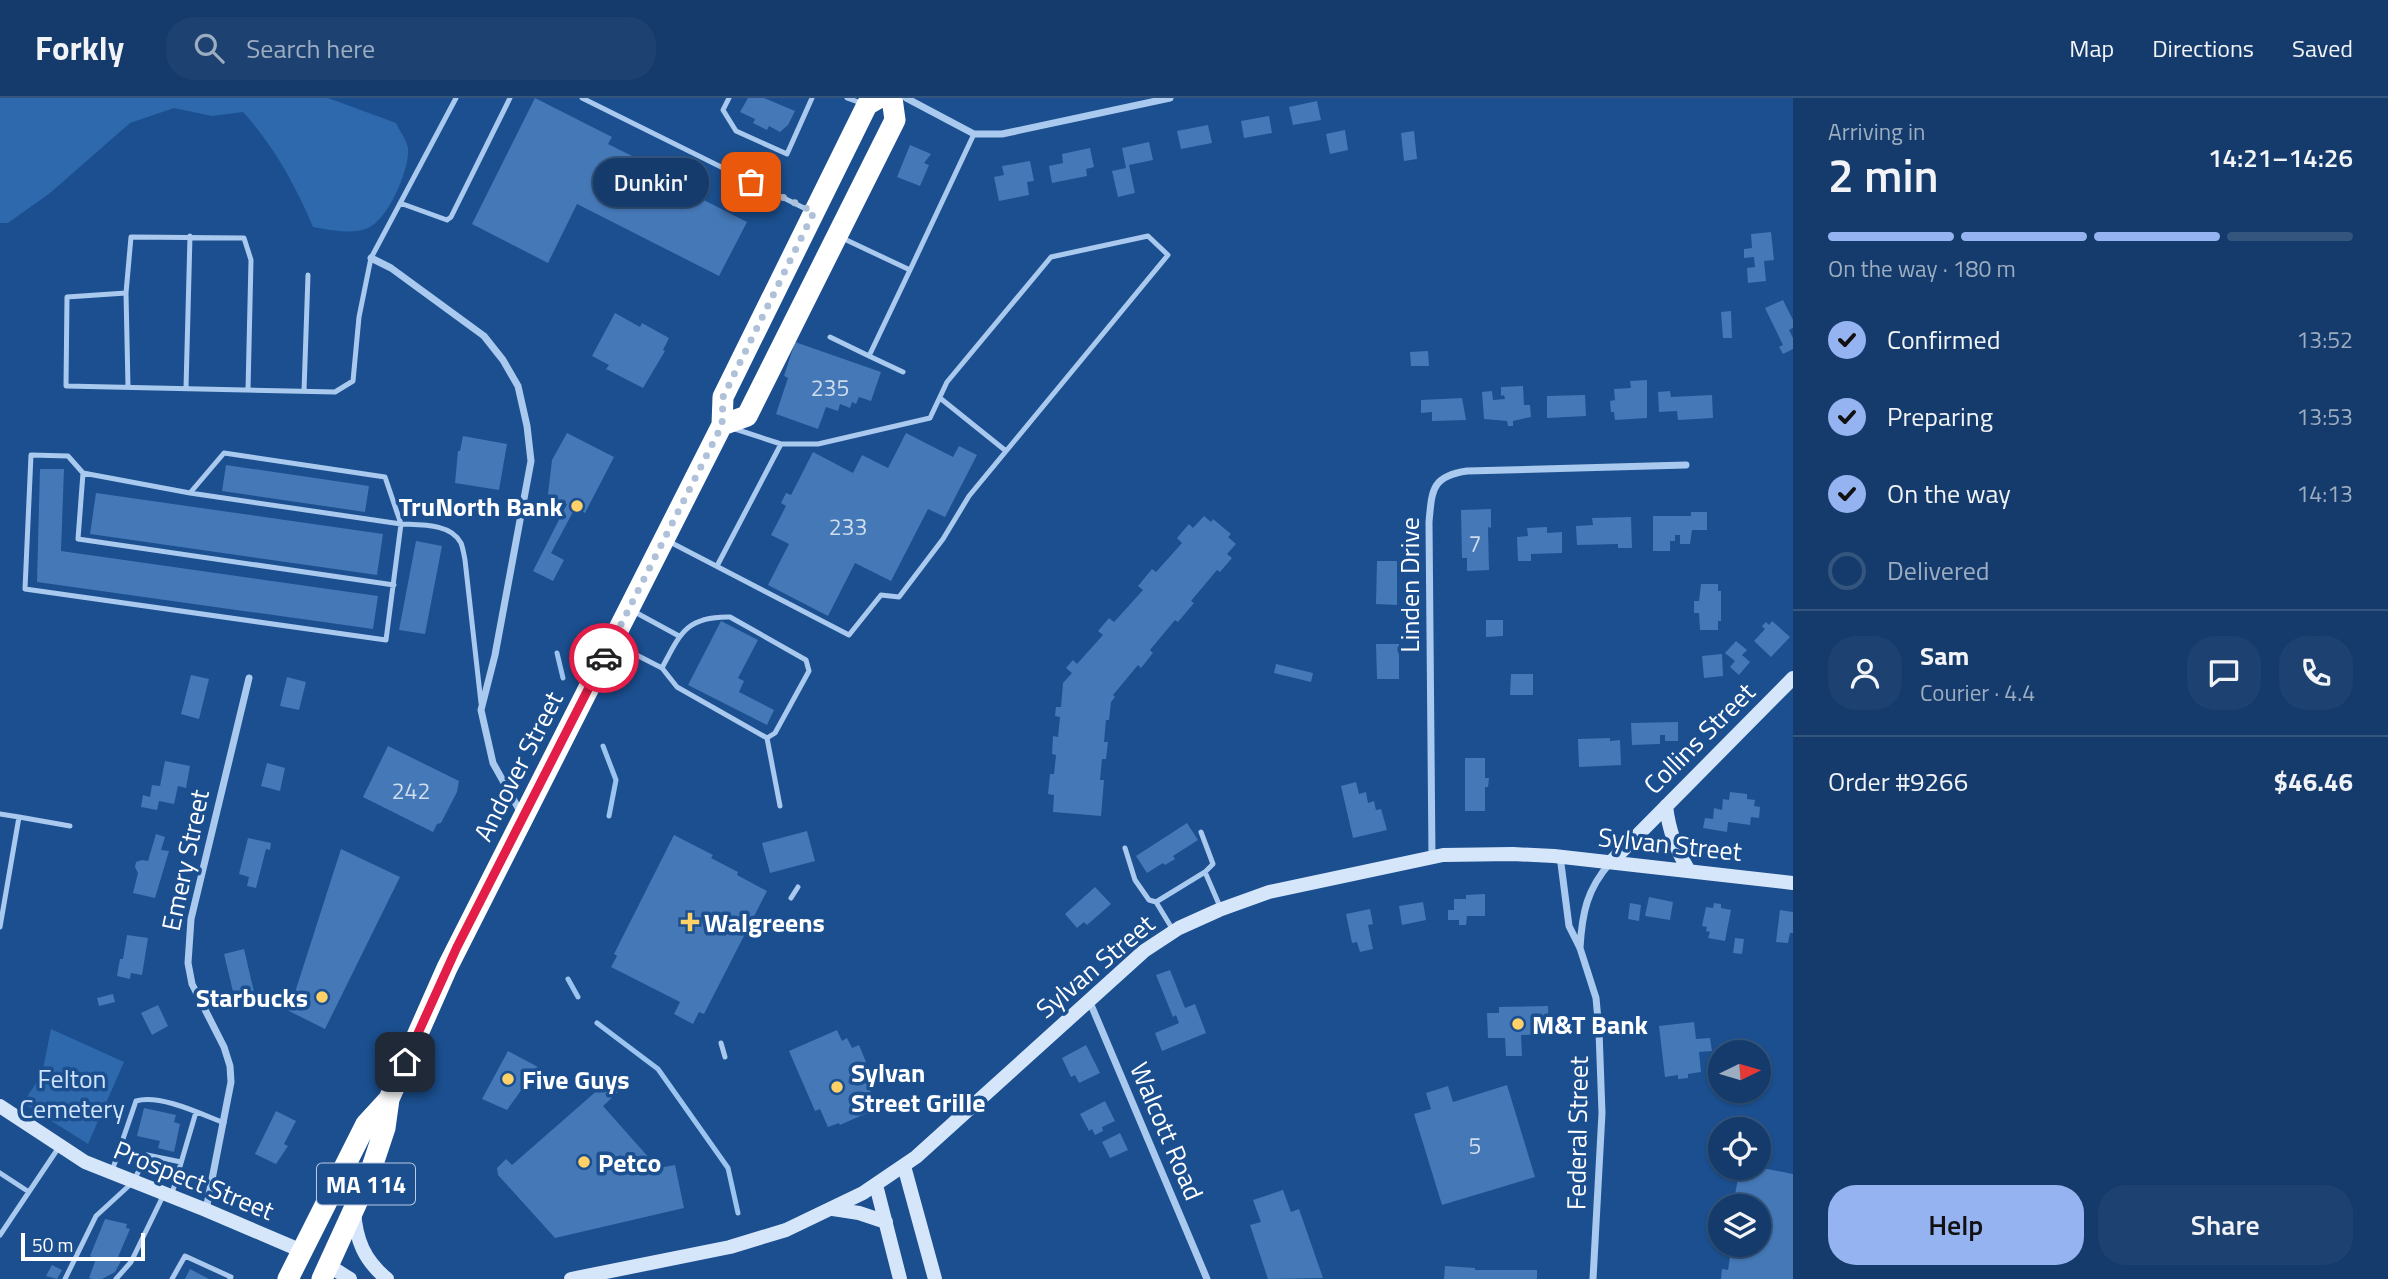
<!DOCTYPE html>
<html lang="en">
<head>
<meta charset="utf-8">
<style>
  :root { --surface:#143b6b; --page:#1d4271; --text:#f1f3f6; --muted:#9dadc1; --line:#33557e; --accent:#95b2f1 }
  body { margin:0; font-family:"Titillium Web",sans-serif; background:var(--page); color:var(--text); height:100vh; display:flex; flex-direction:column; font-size:26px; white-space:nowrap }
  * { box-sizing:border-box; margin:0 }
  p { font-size:23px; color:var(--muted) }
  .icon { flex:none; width:38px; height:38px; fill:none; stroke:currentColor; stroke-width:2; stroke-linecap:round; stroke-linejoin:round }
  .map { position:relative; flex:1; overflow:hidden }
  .drawer { display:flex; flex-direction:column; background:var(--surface); width:595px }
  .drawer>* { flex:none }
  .needle { width:46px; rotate:85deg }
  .tools { position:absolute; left:1708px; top:942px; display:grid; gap:14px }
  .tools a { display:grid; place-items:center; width:63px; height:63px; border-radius:50%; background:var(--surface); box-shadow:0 2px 5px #0004,0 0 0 2px var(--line); font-size:35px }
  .scale { position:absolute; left:21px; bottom:18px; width:124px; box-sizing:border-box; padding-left:7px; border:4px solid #fff; border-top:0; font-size:19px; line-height:24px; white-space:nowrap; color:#fff; -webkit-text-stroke:5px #1b4f8f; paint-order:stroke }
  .pin { position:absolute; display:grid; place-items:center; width:60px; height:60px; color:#fff; margin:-30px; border-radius:14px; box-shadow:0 4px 10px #0006 }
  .courier { position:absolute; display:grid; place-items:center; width:70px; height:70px; margin:-35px; border:5px solid #e11d48; border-radius:50%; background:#fff; color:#222; box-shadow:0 2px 9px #0007 }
  .bubble { position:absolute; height:49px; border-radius:24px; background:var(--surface); box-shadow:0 2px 5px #0004,0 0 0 2px var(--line); font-size:23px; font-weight:600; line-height:49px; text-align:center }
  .headline em { font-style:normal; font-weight:600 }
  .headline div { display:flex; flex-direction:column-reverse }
  .headline { display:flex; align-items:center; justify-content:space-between; height:119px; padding:0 35px }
  h1 { font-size:46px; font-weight:600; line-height:52px }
  .bar { display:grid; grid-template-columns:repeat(4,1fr); gap:10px 7px; align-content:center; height:84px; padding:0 35px }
  .bar i { height:9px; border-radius:5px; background:var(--line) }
  .bar .selected { background:var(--accent) }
  .bar p { grid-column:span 4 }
  .line { display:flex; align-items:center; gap:18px; padding:0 35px; border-top:2px solid var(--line) }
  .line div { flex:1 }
  .round { display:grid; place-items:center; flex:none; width:74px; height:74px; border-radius:28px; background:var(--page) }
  ol { padding:0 35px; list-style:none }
  li { display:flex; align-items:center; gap:21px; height:77px }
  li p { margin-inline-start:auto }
  li .icon { padding:7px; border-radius:50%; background:var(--accent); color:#111; stroke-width:4 }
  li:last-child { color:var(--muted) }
  li i { width:38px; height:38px; border:4px solid var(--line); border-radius:50% }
  .primary-button { display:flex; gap:14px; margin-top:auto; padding:14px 35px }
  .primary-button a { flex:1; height:80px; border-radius:28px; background:var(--accent); color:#111; font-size:28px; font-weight:600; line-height:80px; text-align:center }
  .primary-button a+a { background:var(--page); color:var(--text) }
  header { display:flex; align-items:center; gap:42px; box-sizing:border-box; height:98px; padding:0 35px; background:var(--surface); border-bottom:2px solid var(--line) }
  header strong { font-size:33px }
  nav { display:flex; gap:38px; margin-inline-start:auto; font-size:24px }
  .search { width:490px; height:63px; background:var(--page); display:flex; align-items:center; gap:18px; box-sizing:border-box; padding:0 24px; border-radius:28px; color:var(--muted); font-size:26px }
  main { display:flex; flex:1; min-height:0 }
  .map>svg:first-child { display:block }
</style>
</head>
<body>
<header>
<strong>Forkly</strong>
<div class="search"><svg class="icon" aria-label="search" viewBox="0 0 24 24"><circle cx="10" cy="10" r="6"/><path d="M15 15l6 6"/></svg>Search here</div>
<nav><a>Map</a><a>Directions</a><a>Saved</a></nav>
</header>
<main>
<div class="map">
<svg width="1793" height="1181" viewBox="0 0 1793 1181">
  <rect width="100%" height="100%" fill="#1b4f8f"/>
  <path fill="#2e69ad" d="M0 0H328L396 25C399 32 407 42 408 50 410 71 388 122 368 130 352 137 330 132 313 129 296 88 273 47 243 14L212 18 174 10 130 25 50 95 8 125H0Z
    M51 931 124 964 88 1046 23 1005 42 976Z"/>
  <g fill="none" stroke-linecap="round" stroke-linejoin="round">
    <path stroke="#9cc4f0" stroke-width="5" d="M557 555 563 580
      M603 648 616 682 609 718
      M568 881 578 899
      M597 925 658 971 728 1070 738 1115"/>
  </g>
  <path fill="#4478b7" d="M535 0 612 39 608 46 644 64 641 70 747 124 719 178 577 106 548 165 472 126Z
    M748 0H764L795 13 788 27 780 34 769 28 767 32 753 25 755 21 740 14Z
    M1317 3 1321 22 1293 27 1289 9Z
    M1269 18 1272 35 1244 40 1241 23Z
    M1208 27 1212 45 1181 51 1177 33Z
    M1345 32 1348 52 1330 56 1326 36Z
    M1414 33 1417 61 1404 63 1401 35Z
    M1149 44 1153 62 1129 67 1135 95 1118 99 1112 73 1126 70 1122 50Z
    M910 47 931 56 924 65 929 67 920 88 897 79Z
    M1090 50 1094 69 1086 71 1087 78 1052 85 1049 68 1063 65 1062 56Z
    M1030 63 1034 83 1027 84 1029 97 999 103 994 79 1004 77 1002 68Z
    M1771 134 1774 162 1764 163 1766 183 1748 185 1747 170 1755 169 1754 159 1744 160V151L1752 150 1751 136Z
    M1783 202 1793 222V230L1789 232 1793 240V251L1783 256 1779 249 1783 247 1765 210Z
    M1731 213 1732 240H1723L1721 214Z
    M615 215 640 229 642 225 669 240 663 252 665 253 643 290 606 271 609 267 592 258Z
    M795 244 881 274 871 303 859 299 856 306 852 304 850 310 840 306 838 313 826 309 818 331 776 316 788 280 784 278Z
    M1428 253 1429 268H1411L1410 254Z
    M1647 282V320L1615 322 1614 314H1611L1610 303 1615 302 1614 291 1631 290 1630 283Z
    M1523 288 1524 307H1530L1531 319 1513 323V328H1508L1507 323 1484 321 1482 294 1492 293 1493 302 1505 301 1504 297 1501 298V289Z
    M1670 293 1671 299 1712 297 1713 320 1678 322 1677 313 1659 314 1658 294Z
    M1585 297 1586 318 1547 320V298Z
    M1462 300 1466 322 1432 323V314L1421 315V302Z
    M567 335 614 359 585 415 575 410 551 455 564 462 553 483 533 473 567 406 548 396 552 362Z
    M906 335 953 359 959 348 977 357 945 419 928 411 891 483 855 465 828 518 768 487 789 446 771 437 786 408 781 405 786 395 791 397 813 354 853 375 862 357 888 370Z
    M463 338 507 346 499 392 455 385 458 353H460Z
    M226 367 369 388 365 414 222 393Z
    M40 371H64L61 453 378 498 373 531 37 484Z
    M96 395 383 436 377 477 90 436Z
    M1491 411V430L1488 429 1489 472 1467 473V460H1462L1461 412Z
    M1691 414H1707V432H1692L1690 446H1680V437H1675V443H1670V453H1653V418H1691Z
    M1204 418 1211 424 1213 421 1231 436 1228 439 1236 446 1227 456 1232 460 1220 474 1217 472 1191 503 1194 505 1178 524 1175 522 1150 552 1153 555 1141 570 1138 567 1113 597 1115 599 1111 604 1109 622H1106L1104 644H1108L1106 661H1102L1100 682H1104L1101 718 1053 714 1054 697 1048 696 1050 676H1054L1056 657 1052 656 1053 638 1058 639 1060 619 1055 618 1056 609H1061L1063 585 1072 575 1066 570 1073 562 1077 566 1103 537 1098 533 1109 520 1114 524 1143 492 1138 488 1152 471 1156 474 1182 445 1177 440 1189 426 1193 430Z
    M1631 419 1632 450H1618V446L1577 447 1576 428 1593 427 1592 420Z
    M1547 429V435L1562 434V455L1531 456V463H1518L1517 439 1528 438 1527 430Z
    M416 443 442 448 425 536 399 532Z
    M1377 463H1397V507L1376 506Z
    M1701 486H1718V493H1721V523H1718V532H1700L1699 515H1694V503H1699Z
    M1486 522H1503V538L1486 539Z
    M721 523 758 542 738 580 744 583 739 594 774 612 767 627 688 587Z
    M1772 523 1790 539 1771 559 1754 543 1765 531 1762 528 1766 524 1769 527Z
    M1736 543 1747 552 1742 557 1750 564 1739 577 1730 569 1735 563 1725 555Z
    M1376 546H1399V581H1377Z
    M1722 556 1723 578 1704 580 1702 558Z
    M1276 566 1313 575 1311 584 1274 575Z
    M1511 576H1533V597H1510Z
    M191 577 209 581 199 621 181 616Z
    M287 579 306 584 299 612 280 608Z
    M1678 624V643H1665V637H1660V646L1632 647 1631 625Z
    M1610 640V643L1620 642 1621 667 1579 669 1578 641Z
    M388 648 459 683 457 694 441 725 437 726 433 734 363 699Z
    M1465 660H1485V680H1489L1488 689H1485V713H1465Z
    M165 663 190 668 186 690 178 688 174 706 159 703 157 712 141 709 143 697 150 699 152 687 160 688Z
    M267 665 285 670 280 693 261 688Z
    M1356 684 1359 696 1366 694 1368 705 1374 703 1376 712 1381 711 1387 732 1353 740 1341 688Z
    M1730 694 1747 696V701L1755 702 1754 708 1760 709 1759 720 1751 719 1750 727 1728 724 1727 734 1703 730 1705 720 1713 721 1714 710 1722 712 1723 701 1729 702Z
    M1187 725 1198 742 1173 758 1175 761 1165 767 1163 765 1147 775 1136 758Z
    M807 733 815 763 770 775 762 745Z
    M156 736 165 739 161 752 169 753 155 800 133 795 138 775 135 769 136 764 142 762 148 763Z
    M674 737 713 757 711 760 738 774 737 777 767 793 704 916 699 914 693 926 674 916 680 904 611 869 617 858 614 856Z
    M248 740 271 745 270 752 266 751 256 790 247 788 249 779 239 776Z
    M341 751 400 779 325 931 289 913Z
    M1095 789 1111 806 1087 827 1084 824 1077 830 1065 816Z
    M1485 796V818H1467L1466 827H1459V822H1448V812H1454V801H1466V797Z
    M1649 799 1673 804 1670 822 1645 818Z
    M1423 804 1426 822 1402 827 1399 808Z
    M1630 805 1641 807 1639 823 1628 821Z
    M1714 805 1721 806V810L1731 812 1725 843 1708 840 1710 834 1706 833 1707 829 1702 828 1706 809 1713 810Z
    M1370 811 1373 826 1368 827 1373 851 1360 854 1357 844 1352 845 1346 816Z
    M1780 812 1793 814V835H1790L1788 845 1776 844Z
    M127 837 148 840 142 877 131 875 130 881 117 878 120 861H123Z
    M1735 840 1744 841 1742 856 1733 855Z
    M244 851 254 894 234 898 224 856Z
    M1170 872 1185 910 1195 906 1206 935 1162 953 1155 935 1179 925 1176 917 1173 919 1156 877Z
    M113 896 115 904 99 908 97 900Z
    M158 907 168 928 152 937 141 915Z
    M1548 908 1549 936 1521 937 1522 958H1506L1505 940H1488L1487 915H1499V909Z
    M1694 924 1696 941 1710 940 1712 953 1699 954 1701 974 1688 976V980L1678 981V977L1665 979 1659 928Z
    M837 932 842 943 847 940 852 950 859 947 866 964 859 967 878 1010 840 1027 839 1025 828 1029 820 1011 815 1013 789 953Z
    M1086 947 1100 975 1079 985 1075 977 1071 979 1062 960Z
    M508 953 538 969 507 1012 482 1001Z
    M608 983 618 994 603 1008 658 1070 675 1067 684 1110 555 1140 498 1077 497 1070 506 1061 512 1067Z
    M1507 987 1535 1079 1442 1107 1414 1016 1431 1011 1426 995 1448 988 1453 1004Z
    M1105 1003 1115 1023 1102 1029 1103 1033 1095 1037 1092 1031 1089 1033 1080 1016Z
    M144 1010 176 1017 174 1024 180 1026 174 1054 158 1050 160 1043 137 1038Z
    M276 1013 296 1023 284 1046 288 1048 276 1066 255 1056Z
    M1120 1035 1128 1052 1110 1060 1102 1044Z
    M1740 1069H1757L1793 1076V1181H1721L1722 1171 1728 1172 1732 1146H1759V1108H1733Z
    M1283 1092 1291 1114 1299 1111 1323 1180 1268 1181 1250 1127 1261 1124 1253 1102Z
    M105 1121 127 1126 126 1130 130 1131 118 1159 122 1161 115 1174 102 1181H92L89 1180 96 1161 90 1158Z
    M52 1167 62 1172 57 1181 46 1178Z
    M1445 1168 1475 1170V1172H1537V1181H1444Z
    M190 1171 209 1181H185Z"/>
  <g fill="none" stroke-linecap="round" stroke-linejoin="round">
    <path stroke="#a9c9ee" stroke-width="5" d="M582 0 808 112
      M729 0 723 12 736 33 787 56 812 0
      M847 0 861 5
      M400 105 447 122 451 119 510 0
      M840 139 910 172 974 36
      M126 195 128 289
      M830 239 869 258
      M903 274 869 258 910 172
      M186 290 190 138
      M248 292 251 162 244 140 131 139 126 195 67 199 66 288 335 294 353 283 359 219 371 160 456 0
      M304 293 308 177
      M940 300 1006 353
      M224 355 385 379 401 426 386 542 25 491 31 357 68 358 83 375 190 395Z
      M83 375 78 441 394 487
      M190 395 401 426C420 427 451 425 461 445 463 450 464 457 465 462L481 605
      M668 443 849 537 881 497 899 499 943 441 969 398 1168 157 1148 138 1051 159 947 284 930 320 818 346H781L732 330
      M717 468 781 346
      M633 513 679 538
      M615 546 662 570 677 589 767 640 780 708
      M662 570C680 536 686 518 730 519L806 562 809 573 775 635 767 640
      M0 716 19 719 0 829
      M19 719 70 728
      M1201 734 1213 766 1205 774
      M1125 750 1135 782 1149 802 1156 804 1173 832
      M791 800 798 789
      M1156 804 1205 774 1221 811
      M721 945 725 959
      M112 1073 136 1003C160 996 201 1016 224 1025
      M0 1075 29 1094
      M171 1099 196 1014
      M0 1137 59 1049
      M65 1181 96 1118 133 1084 147 1057 181 1064
      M116 1181 131 1164 164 1096
      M172 1181 185 1158 231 1179 230 1181"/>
    <path stroke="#a9c9ee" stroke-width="7" d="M906 0 974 36H1002L1170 0
      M371 160 391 170 484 238 503 262 518 288 527 328 531 363 495 557 481 612 493 665 521 715
      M1560 758 1569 828 1580 850 1596 900 1599 933 1602 1015 1593 1181
      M1432 760 1429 424C1432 393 1431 378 1467 373L1686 367
      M1580 850C1582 815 1587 791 1610 765
      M1089 902 1207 1181
      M206 1112 231 984 230 968 224 949 192 886 188 865 191 821 249 580"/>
    <path stroke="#d6e6fa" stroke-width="14" d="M1666 708C1669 733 1676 751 1689 773
      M1611 764 1793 580
      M0 1008 85 1064 206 1112 302 1153
      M904 1068 935 1181
      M876 1087 900 1181
      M833 1111 859 1115 886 1124
      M354 1113C356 1142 364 1162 387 1181
      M328 1167 350 1181
      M571 1181 730 1149 786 1132 863 1095 916 1059 1144 853 1179 830 1219 812 1269 794 1443 757 1513 756 1554 758 1793 785"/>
    <path stroke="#fff" stroke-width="21" d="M722 327 747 318 895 22 892 0
      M288 1181 366 1026 389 1001
      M322 1181 369 1078 385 1030 389 1001 447 870 722 327 723 299 867 7 879 0"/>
  </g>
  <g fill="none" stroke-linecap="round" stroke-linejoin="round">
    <path stroke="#afc1d8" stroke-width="7" stroke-dasharray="0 12.6" d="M604 560 722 327 723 299 814 114 751 84"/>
    <path stroke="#e11d48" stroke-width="9" d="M405 964 457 849 604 560"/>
  </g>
  <g fill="#ffd166" stroke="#1b4f8f" stroke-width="2.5">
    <circle cx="577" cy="408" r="7"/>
    <path d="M686.5 813.5h7v7h7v7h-7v7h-7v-7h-7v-7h7z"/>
    <circle cx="322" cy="899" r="7"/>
    <circle cx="1518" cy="926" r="7"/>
    <circle cx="508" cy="981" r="7"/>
    <circle cx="837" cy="989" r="7"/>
    <circle cx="584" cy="1064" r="7"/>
  </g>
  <g text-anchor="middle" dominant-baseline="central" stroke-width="7" stroke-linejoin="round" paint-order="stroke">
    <g font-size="23" fill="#d0dded">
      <text x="830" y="289">235</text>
      <text x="848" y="428">233</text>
      <text x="1475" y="445">7</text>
      <text x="411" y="692">242</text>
      <text x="1475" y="1047">5</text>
    </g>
    <rect fill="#1b4f8f" stroke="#bbcadd" stroke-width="2" x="317" y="1065.5" width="98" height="41" rx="5"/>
    <g font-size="24" font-weight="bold" fill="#fff">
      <text x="366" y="1086">MA 114</text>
    </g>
    <g font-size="26" font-weight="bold" fill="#fff" stroke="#1b4f8f" text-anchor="start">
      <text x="563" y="408" text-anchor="end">TruNorth Bank</text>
      <text x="704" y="824">Walgreens</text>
      <text x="308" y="899" text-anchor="end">Starbucks</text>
      <text x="1532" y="926">M&amp;T Bank</text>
      <text x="851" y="974">Sylvan<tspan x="851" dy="30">Street Grille</tspan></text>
      <text x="522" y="981">Five Guys</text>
      <text x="598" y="1064">Petco</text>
    </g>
    <g font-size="26" fill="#fff" stroke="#1b4f8f">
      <text transform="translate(1409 487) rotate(-90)">Linden Drive</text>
      <text transform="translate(1699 640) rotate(-45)">Collins Street</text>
      <text transform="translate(518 668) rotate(-63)">Andover Street</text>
      <text transform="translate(1670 746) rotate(6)">Sylvan Street</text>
      <text transform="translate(185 762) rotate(-78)">Emery Street</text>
      <text transform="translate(1095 868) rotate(-40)">Sylvan Street</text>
      <text transform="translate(1167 1033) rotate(67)">Walcott Road</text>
      <text transform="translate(1577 1035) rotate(-89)">Federal Street</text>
      <text transform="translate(194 1082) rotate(22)">Prospect Street</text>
    </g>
    <g font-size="26" fill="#cfe3fa" stroke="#1b4f8f">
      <text x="72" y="980">Felton<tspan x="72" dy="30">Cemetery</tspan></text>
    </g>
  </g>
</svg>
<div class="tools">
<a><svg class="needle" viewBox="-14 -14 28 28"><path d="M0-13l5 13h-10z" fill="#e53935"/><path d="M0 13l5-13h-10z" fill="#9dadc1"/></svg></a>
<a><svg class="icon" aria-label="locate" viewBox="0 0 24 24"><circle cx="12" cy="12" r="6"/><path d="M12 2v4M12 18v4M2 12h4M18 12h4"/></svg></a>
<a><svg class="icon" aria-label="layers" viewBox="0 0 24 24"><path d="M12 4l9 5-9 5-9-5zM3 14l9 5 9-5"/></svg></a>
</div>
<div class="scale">50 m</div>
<div class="pin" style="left:751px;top:84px;background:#ea580c"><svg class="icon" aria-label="bag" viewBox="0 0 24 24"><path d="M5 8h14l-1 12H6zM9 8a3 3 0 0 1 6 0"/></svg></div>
<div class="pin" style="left:405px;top:964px;background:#1f2937"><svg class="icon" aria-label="home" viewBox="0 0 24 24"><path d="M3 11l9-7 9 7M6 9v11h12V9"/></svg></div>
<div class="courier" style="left:604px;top:560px"><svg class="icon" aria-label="car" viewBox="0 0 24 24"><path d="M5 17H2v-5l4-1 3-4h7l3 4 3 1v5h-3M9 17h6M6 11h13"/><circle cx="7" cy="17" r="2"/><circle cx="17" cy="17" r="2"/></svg></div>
<div class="bubble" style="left:593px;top:60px;width:116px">Dunkin'</div>
</div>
<section class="drawer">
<div class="headline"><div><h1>2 min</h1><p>Arriving in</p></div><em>14:21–14:26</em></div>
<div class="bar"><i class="selected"></i><i class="selected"></i><i class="selected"></i><i></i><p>On the way · 180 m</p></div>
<ol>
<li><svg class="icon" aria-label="check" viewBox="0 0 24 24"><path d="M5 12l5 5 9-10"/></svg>Confirmed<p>13:52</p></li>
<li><svg class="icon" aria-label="check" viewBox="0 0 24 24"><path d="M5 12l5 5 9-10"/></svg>Preparing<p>13:53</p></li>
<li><svg class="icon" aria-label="check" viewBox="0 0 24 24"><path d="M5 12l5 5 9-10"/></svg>On the way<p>14:13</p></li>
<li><i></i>Delivered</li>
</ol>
<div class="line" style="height:126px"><a class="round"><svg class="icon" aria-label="person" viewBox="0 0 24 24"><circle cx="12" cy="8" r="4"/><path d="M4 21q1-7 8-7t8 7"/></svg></a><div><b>Sam</b><p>Courier · 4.4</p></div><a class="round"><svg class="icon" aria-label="chat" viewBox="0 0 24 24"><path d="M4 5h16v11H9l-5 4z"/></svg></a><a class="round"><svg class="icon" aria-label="phone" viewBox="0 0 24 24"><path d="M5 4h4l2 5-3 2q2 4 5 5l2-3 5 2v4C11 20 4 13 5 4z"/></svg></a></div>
<div class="line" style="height:91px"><div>Order #9266</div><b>$46.46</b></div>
<div class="primary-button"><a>Help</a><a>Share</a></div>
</section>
</main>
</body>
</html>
